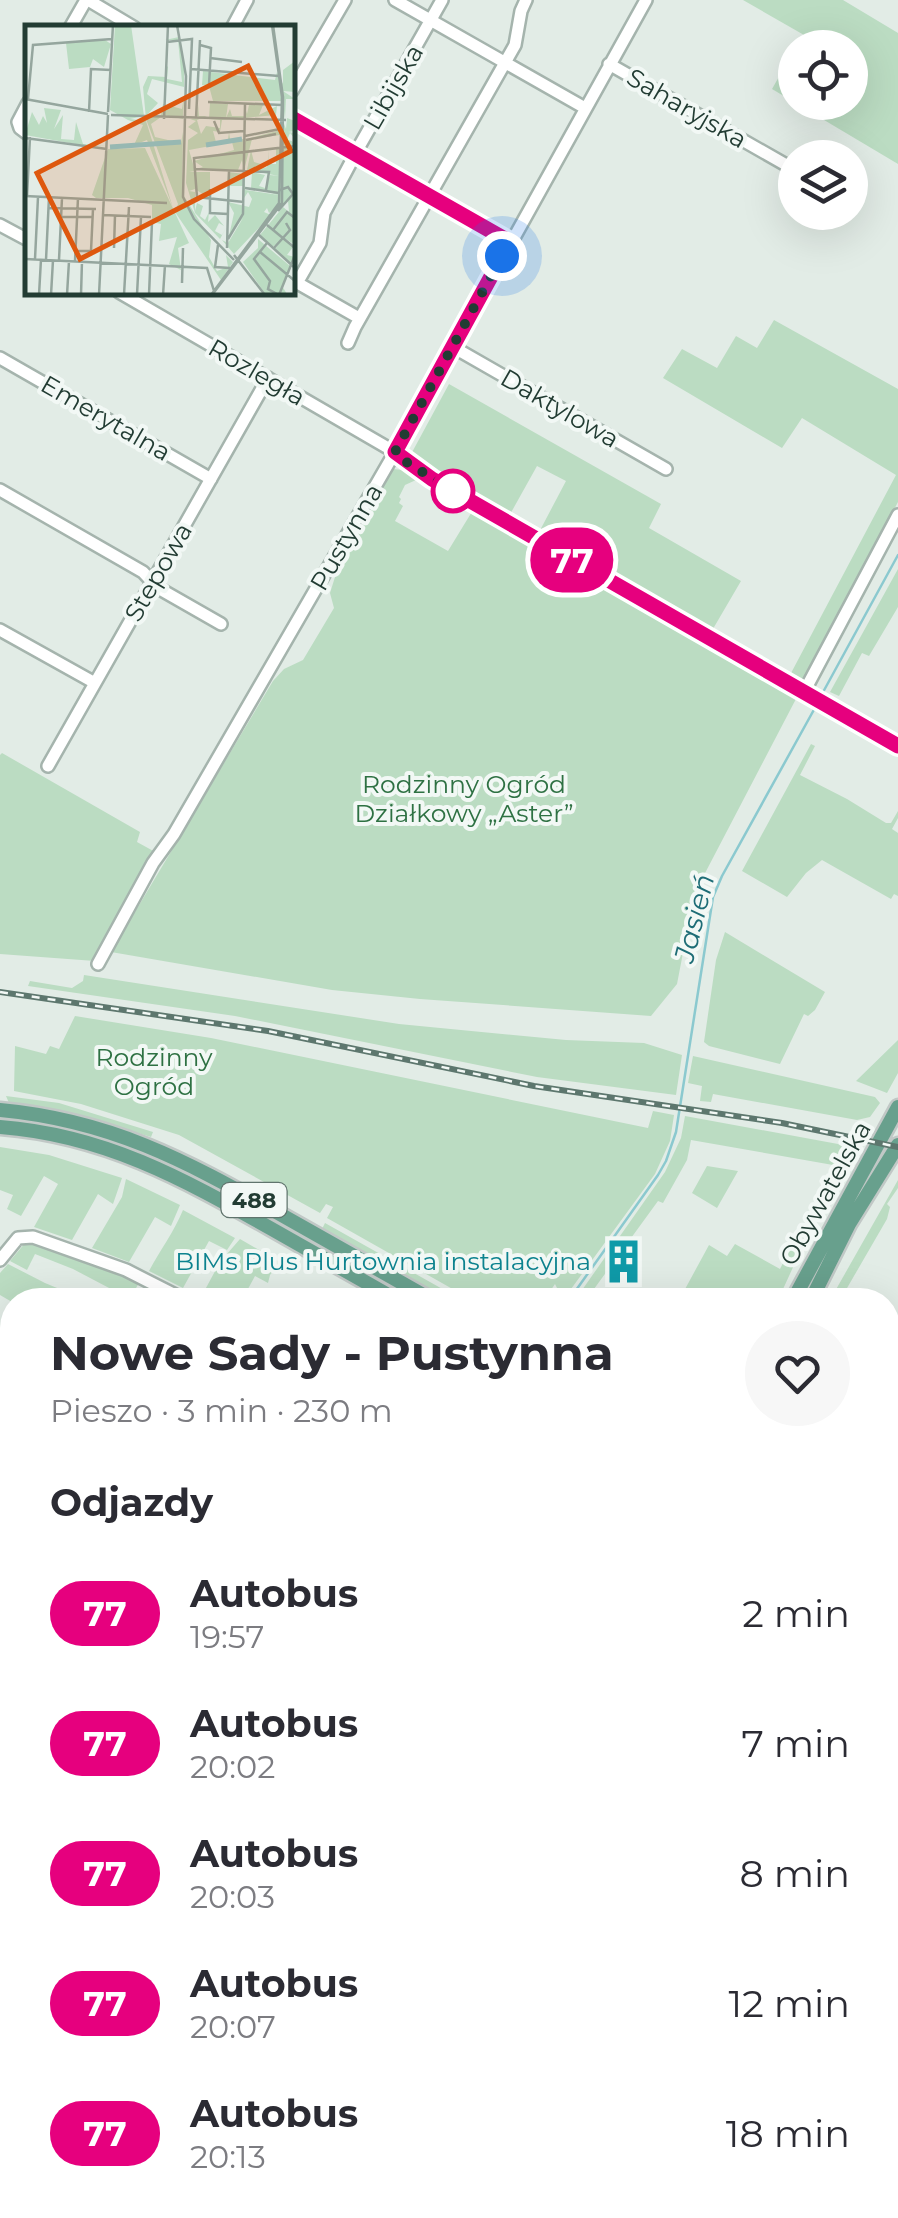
<!DOCTYPE html>
<html lang="pl">
<head>
<meta charset="utf-8">
<style>
	:root { --surface:#fff; --page:#f7f7f7; --text:#2b2b33; --muted:#7c7c81 }
	body { margin:0; font-family:Montserrat,sans-serif; background:var(--page); color:var(--text); height:100vh; display:flex; flex-direction:column; font-size:38px; white-space:nowrap }
	* { box-sizing:border-box; margin:0 }
	p { font-size:32px; color:var(--muted) }
	.icon { flex:none; width:55px; height:55px; fill:none; stroke:currentColor; stroke-width:2; stroke-linecap:round; stroke-linejoin:round }
	.map { position:relative; flex:1; overflow:hidden }
	.drawer { position:absolute; left:0px; top:1288px; width:900px; height:932px; display:flex; flex-direction:column; background:var(--surface); border-radius:40px 40px 0 0; box-shadow:0 10px 40px #0002 }
	.drawer>* { flex:none }
	.badge { padding:0 20px; border-radius:32px; font-size:35px; line-height:65px }
	.fabs { position:absolute; left:778px; top:30px; display:grid; gap:20px }
	.fabs a { display:grid; place-items:center; width:90px; height:90px; border-radius:50%; background:var(--surface); box-shadow:0 10px 40px #0002; font-size:50px }
	.you { position:absolute; width:50px; height:50px; margin:-25px; border:8px solid #fff; border-radius:50%; background:#1a73e8; box-shadow:0 0 0 15px #1a73e833 }
	.map>.badge { position:absolute; translate:-50% -50%; box-shadow:0 0 0 5px #fff }
	h2 { padding:0 50px; font-size:38px; line-height:90px }
	.round { display:grid; place-items:center; flex:none; width:105px; height:105px; border-radius:52px; background:var(--page) }
	.head { display:flex; align-items:center; justify-content:space-between; height:170px; padding:0 50px }
	h1 { font-size:48px; font-weight:700; line-height:75px }
	ul { padding:0; list-style:none }
	li { display:flex; align-items:center; gap:30px; height:130px; padding:0 50px }
	li div { flex:1 }
	li b { display:block; font-size:38px }
	li em { font-style:normal }
	li .badge { min-width:110px; font-weight:700; text-align:center }
	.map>svg:first-child { display:block }
	.green { fill:#bbdcc2 }
	.lines { fill:none; stroke-linecap:round; stroke-linejoin:round }
	.stream { stroke:#8bc9cf; stroke-width:2.5 }
	.minor-casing { stroke:#a5b4ad; stroke-width:16 }
	.major-casing { stroke:#c1c8c6; stroke-width:19 }
	.minor { stroke:#fff; stroke-width:11 }
	.major { stroke:#68a08d; stroke-width:14 }
	.tram { stroke:#5d776e; stroke-width:2.5 }
	.rail-casing { stroke:#5d776e; stroke-width:6 }
	.rail { stroke:#f2f8f5; stroke-width:2.5; stroke-dasharray:8; stroke-linecap:butt }
	.line-casing { stroke:#fff; stroke-width:22 }
	.line { stroke:#e6007e; stroke-width:15 }
	.walk { stroke:#223c33; stroke-width:10; stroke-dasharray:0 18 }
	.stop-dot { fill:#fff; stroke:#e6007e; stroke-width:5 }
	.labels { text-anchor:middle; dominant-baseline:central; stroke-width:8; stroke-linejoin:round; paint-order:stroke }
	.shield { fill:#f2f8f5; stroke:#60746d; stroke-width:2.5 }
	.shield-label { font-size:22px; font-weight:bold; fill:#223c33 }
	.street-label { font-size:25px; fill:#223c33; stroke:#f2f8f5 }
	.park-label { font-size:25px; fill:#2e7143; stroke:#f2f8f5 }
	.culture-label { font-size:25px; fill:#0d838f; stroke:#f2f8f5; text-anchor:end }
	.water-label { font-size:28px; font-style:italic; fill:#1e6d76; stroke:#f2f8f5 }
	.inset-river { fill:none; stroke:#8bc9cf; stroke-width:5 }
	.inset-road { fill:none; stroke:#95a69e; stroke-width:2.5 }
	.view { fill:#de580e; fill-opacity:0.15; stroke:#de580e; stroke-width:5 }
	.inset-edge { fill:none; stroke:#223c33; stroke-width:5 }
</style>
</head>
<body>
<div class="map">
<svg width="898" height="2218" viewBox="0 0 898 2218">
	<rect width="100%" height="100%" fill="#e2ece6"/>
	<path class="green" d="M743,0h100l55,33v131l-126,-75 21,-37 2,50h55v-54l-25,-1z
		M774,320l124,69v113l-95,179 -13,-6 106,-200 -94,-57 -20,30 -119,-70 19,-29 35,19 19,-32 21,12z
		M449,384l212,120 -12,24 92,53 -31,53 -173,-98 29,-55 -29,-15 -29,52 -94,-57 -4,-5z
		M393,469l9,1 14,10 -11,5 -6,12 2,2 -2,4 4,3 -8,15 53,30 25,-41 324,187 -94,180 -10,24 -16,83 -26,32 -231,-17 -88,-9 -221,-38 162,-271 11,-12 19,-9 31,-52 -4,-15 5,-16z
		M898,569v38l-29,49 -7,-3 -23,43 -9,-4z
		M811,744l4,2 -15,29 47,24 39,24h5l7,-12v7l-6,11 6,4v63l-4,-2 -3,5 -69,-39 -16,13 -19,24 -45,-26z
		M2,753l138,79 -3,10 20,11 -62,108 -95,-7v-199z
		M725,932l100,60 -10,18 -7,6 -4,-2 -24,50 -71,-18 -5,-4 12,-82z
		M84,975l315,49 167,16 78,3 38,12 -6,40 -139,-18 -302,-61 -207,-30 2,-5 42,7 11,-7z
		M75,1016l136,22 437,90 5,-17 21,4 -4,26 -15,33 -92,126h-15l9,-12 -2,-4 -11,16h-72l-145,-82 6,-11 -7,-3 -6,9 -141,-78 -98,-31 -67,-13 1,-45 31,8 4,-8 9,3z
		M898,1040v33l-11,20 -31,-12z
		M693,1056l182,41 5,6 -10,14 -13,3 -144,-26 -2,8 -11,-1 2,-15 -14,-3z
		M6,1096l53,7 94,29 -2,5 -77,-23 -65,-11z
		M685,1116l153,28 12,8 6,-2 -20,35 -5,3 -6,-3 9,-17 -1,-3 -142,-25 -4,20 -24,43 -5,-2 -72,99h-11l90,-128 16,-34z
		M0,1147l49,8 73,23 -9,26 -15,-10 -26,46 -38,-13 24,-43 -14,-8 -23,40 -14,-7 6,-14 -13,-5z
		M707,1166l31,5 -21,37 -25,-15z
		M126,1179l54,26 -9,21 -16,-9 -26,45 -37,-14 30,-51z
		M898,1180v8l-11,16 3,3 -3,12 -44,76 1,5h-4l-6,-7z
		M183,1210l52,28 -8,12 -18,-9 -26,47 -34,-17c11,-21 25,-39 34,-61z
		M325,1223l137,77h-14l-126,-71z
		M240,1239l40,23 -10,13 -2,8 -13,-7 -13,24 -42,-1 20,-37z
		M25,1243h11l87,30 16,10 -10,17h-22l4,-11 -38,-20 -38,-15 -8,16 -17,-9z
		M735,1244l45,25 11,-22 9,5 -22,48h-78l-16,-9 25,-46 18,11z
		M8,1264l37,19 41,17h-74v2l-12,-7v-22z
		M0,1598l12,7v61l-3,1 3,3v16l-2,-1 -6,11 1,2 -5,10z
		M888,1811l10,6v169l-10,18z
		M572,2208h199l-6,10h-199z"/>
	<g class="lines">
		<path class="stream" d="M822,694l76,-139
			M569,1300l89,-125 8,-14 10,-29 37,-235 9,-21 94,-170"/>
		<defs>
			<path id="minor" d="M88,0l47,28
				M395,0l190,108
				M70,28l16,-28
				M232,28l15,-28
				M609,64l186,106
				M292,91l53,-91
				M28,103l-10,19 2,6 8,6
				M292,118l218,124
				M0,225l28,15
				M294,281l65,37
				M297,283l23,-40 4,-30 36,-68 82,-145
				M119,292l276,160 37,27 35,20 431,247
				M348,343l7,-16 160,-282 6,-34 5,-11
				M453,347l213,122
				M0,358l211,121
				M0,490l143,82 15,16 63,36
				M0,630l95,53
				M804,692l94,-177
				M48,766l220,-388
				M98,964l55,-101 21,-29 221,-382 251,-452
				M0,1260l18,-22 15,-1 93,33 59,30
				M888,1333l10,6
				M0,1561l12,7
				M888,1607l10,6
				M888,1686l10,6
				M0,1738l12,7
				M0,1796l12,-23
				M888,2113l10,-18
				M888,2151l10,6
				M52,2218l4,-10
				M230,2218l3,-10
				M490,2218l6,-10
				M827,2218l6,-10"/>
			<path id="major" d="M0,1110c109,10 185,50 278,103 52,29 103,58 154,87
				M0,1127c104,8 182,51 270,101 43,24 85,48 127,72
				M793,1300l105,-193
				M811,1300l38,-76 49,-79
				M888,1556l10,6
				M888,1578l10,6
				M0,2134l12,6
				M0,2157l12,6
				M103,2208l21,10
				M149,2208l21,10
				M326,2218l5,-10"/>
		</defs>
		<use href="#minor" class="minor-casing"/>
		<use href="#major" class="major-casing"/>
		<use href="#minor" class="minor"/>
		<use href="#major" class="major"/>
		<path class="tram" d="M0,2148l12,6
			M131,2208l22,10"/>
		<defs>
			<path id="rail" d="M0,992l268,39 266,55 248,37 116,24"/>
		</defs>
		<use href="#rail" class="rail-casing"/>
		<use href="#rail" class="rail"/>
	</g>
	<g class="lines">
		<defs>
			<path id="line" d="M292,118l218,124 -115,210 37,27 466,267"/>
		</defs>
		<use href="#line" class="line-casing"/>
		<use href="#line" class="line"/>
		<path class="walk" d="M453,491l-50,-31 -8,-8 107,-196"/>
	</g>
	<defs>
		<symbol id="building-bare" viewBox="-9 -9 18 18"><path d="M-4-6H4V6H1V3H-1V6H-4ZM-2.5-4.3h1.7v1.8h-1.7ZM.8-4.3h1.7v1.8H.8ZM-2.5-1h1.7V.8h-1.7ZM.8-1h1.7V.8H.8Z" fill="#0f9aa8" stroke="#f2f8f5" stroke-width="2.5" paint-order="stroke"/></symbol>
	</defs>
	<g fill-rule="evenodd">
		<use href="#building-bare" x="592" y="1230" width="63" height="63"/>
	</g>
	<circle class="stop-dot" cx="453" cy="491" r="20"/>
	<g class="labels">
		<rect class="shield" x="221.5" y="1183" width="65" height="34" rx="8"/>
		<g class="shield-label">
			<text x="254" y="1200">488</text>
		</g>
		<g class="street-label">
			<text transform="translate(393 87) rotate(-60)">Libijska</text>
			<text transform="translate(687 108) rotate(30)">Saharyjska</text>
			<text transform="translate(257 372) rotate(30)">Rozległa</text>
			<text transform="translate(560 408) rotate(30)">Daktylowa</text>
			<text transform="translate(106 418) rotate(30)">Emerytalna</text>
			<text transform="translate(346 537) rotate(-60)">Pustynna</text>
			<text transform="translate(158 572) rotate(-60)">Stepowa</text>
			<text transform="translate(825 1193) rotate(-61)">Obywatelska</text>
		</g>
		<g class="park-label">
			<text x="464" y="784">Rodzinny Ogród<tspan x="464" dy="29">Działkowy „Aster”</tspan></text>
			<text x="154" y="1057">Rodzinny<tspan x="154" dy="29">Ogród</tspan></text>
		</g>
		<g class="culture-label">
			<text x="591" y="1261">BIMs Plus Hurtownia instalacyjna</text>
		</g>
		<g class="water-label">
			<text transform="translate(694 918) rotate(-76)">Jasień</text>
		</g>
	</g>
	<g transform="translate(25 25)">
		<rect width="270" height="270" fill="#e2ece6"/>
		<path d="M90,0h16l13,91 -14,3 16,2 27,87 -26,-68 -13,5 9,-20 -15,-5 -18,-10zM154,12l5,28v22l-32,-8 -5,15 11,9 -11,12h14l2,-11 19,5 2,-13 -1,23 -19,-4 -13,9 4,13 26,6 2,-11 -1,61 2,-42v45l27,44 -2,17 8,14 11,-4 -2,-12 7,7 -12,18 -46,-68 3,-8 -32,-85 -3,-32 5,-11 18,1 1,-11 1,1 -1,12 15,3 -4,-42h-13zM80,15l6,4 -7,23 -11,-8 -3,8 -21,2 -3,-26zM270,36v31l-12,-1 12,8h-9l-1,20 -2,-18h-70l-4,-15 -7,-1 1,-14 72,9 2,-8 6,12v-14zM185,78l18,1 -2,14 4,-9 2,7h12v-12l3,10 2,-9h14l-4,10 18,-9 -1,9 -54,5 -2,12 -7,-1 3,11 12,-2 1,-8 1,7h16l35,-9 2,-9 3,8 1,-11 8,3v10l-7,1 7,1v6l-5,-6 -3,7 5,1 3,4 -11,1 -4,-11 -28,4 -8,31 -2,-10 -4,10 -43,-1 8,-2 -9,-6 40,-11 -2,-8 -43,8 6,21 -6,1h32h-11v27l-15,-10 -6,2 6,1v19l2,-8 6,3 -3,10 5,4 4,-8 -1,10 7,-7 9,11 -5,-3 -4,8 7,4 5,-9 -7,13 -25,-26 -9,-30 2,-43 10,-7 -10,-6 8,-6 -6,-2 8,-1 -1,-2 1,-12 1,12h8l-10,4 4,14 5,-8 14,2v-8l-11,-1zM19,83l17,2 -7,19 9,-14 -2,24 13,1 2,-18 7,22 23,2 -25,-1 -56,-10 7,-23 7,13 4,-9 4,7zM270,122v98l-26,-17 24,19 -6,8 8,2v10l-20,-18 5,-7 -8,5 -12,-12 23,-28 6,5 -1,-11 -19,12 -2,-5 -3,4 7,3 -37,39 -12,-14 6,3 15,-25 -14,18 5,-23 -6,-11 21,5 3,-8 -4,-7 -6,9 1,-15h-16l1,-14 17,2v16l34,5 -28,-7 1,-16 13,3 -6,11 6,2 5,-13 9,1 -32,-6 4,-20 3,12 10,3 -4,4 7,-2 2,-18 -1,15h8v-16zM120,123l44,95 -11,5 3,22 -12,-6 8,-27 -18,4 2,-17 -9,-2v-17l-24,-7h-32l-4,-3 16,-46zM233,214l32,27 -8,20 5,8 -21,1 -23,-33 15,-14z" fill="#bbdcc2"/>
		<path class="inset-river" d="M181,120l36,-6M85,122l71,-5"/>
		<path class="inset-road" d="M152,0l9,51 -3,121 11,22 40,41M142,17l25,-3 -3,70M175,20l11,3 -2,37M185,33l32,4M166,44l88,7M0,74l83,15M3,74l5,-54 79,-6M183,77l74,3M64,87l2,-43 20,1M83,87l5,-87M86,90l175,5M171,93l4,-78M139,94l4,-94M189,96l5,12 25,-2M220,111l35,-7M0,113l82,11M221,115l30,-6M170,144l74,3 -3,18M220,163l34,5M185,164v24l18,1M0,171l142,7M2,171l3,-59M219,177l-47,-5 -3,-39 101,-12M24,183l47,1M253,186l15,-17 -5,-7 -8,3M78,190l48,2M33,192h35M242,200l28,23M248,205l14,-18 8,6M234,210l36,33M203,214l15,-25 2,-110M242,218l-13,16 16,22 -2,8 11,6M193,220l-3,22 15,1M89,223l1,-33M202,223l2,-77M248,224l17,-19 -4,-7M51,226h15l2,-42M235,227l35,29M209,230l31,40M0,234l182,9 7,23M10,234l3,-62M21,235l3,-63M34,235l3,-62M50,236l3,-63M157,258l1,-35M14,270l2,-36M26,270l2,-35M42,270l2,-34M56,270l1,-34M74,270l9,-180M99,270l5,-88M112,270l4,-78M124,270l3,-73M138,270l2,-30M186,270l68,-92 3,-106 -10,-72M187,270l70,-92 1,-106 -10,-72M254,270l16,-40"/>
		<path class="view" d="M223,41l43,85 -211,108 -43,-86z"/>
		<rect width="270" height="270" class="inset-edge"/>
	</g>
</svg>
<div class="fabs">
<a><svg class="icon" aria-label="locate" viewBox="0 0 24 24"><circle cx="12" cy="12" r="6"/><path d="M12 2v4M12 18v4M2 12h4M18 12h4"/></svg></a>
<a><svg class="icon" aria-label="layers" viewBox="0 0 24 24"><path d="M12 4l9 5-9 5-9-5zM3 14l9 5 9-5"/></svg></a>
</div>
<div class="you" style="left:502px;top:256px"></div>
<b class="badge" style="left:572px;top:560px;background:#e6007e;color:#fff">77</b>
<section class="drawer">
<div class="head"><div><h1>Nowe Sady - Pustynna</h1><p>Pieszo · 3 min · 230 m</p></div><a class="round"><svg class="icon" aria-label="heart" viewBox="0 0 24 24"><path d="M12 20l-8-8c-3-5 5-10 8-4 3-6 11-1 8 4z"/></svg></a></div>
<h2>Odjazdy</h2>
<ul>
<li><span class="badge" style="background:#e6007e;color:#fff">77</span><div><b>Autobus</b><p>19:57</p></div><em>2 min</em></li>
<li><span class="badge" style="background:#e6007e;color:#fff">77</span><div><b>Autobus</b><p>20:02</p></div><em>7 min</em></li>
<li><span class="badge" style="background:#e6007e;color:#fff">77</span><div><b>Autobus</b><p>20:03</p></div><em>8 min</em></li>
<li><span class="badge" style="background:#e6007e;color:#fff">77</span><div><b>Autobus</b><p>20:07</p></div><em>12 min</em></li>
<li><span class="badge" style="background:#e6007e;color:#fff">77</span><div><b>Autobus</b><p>20:13</p></div><em>18 min</em></li>
</ul>
</section>
</div>
</body>
</html>
